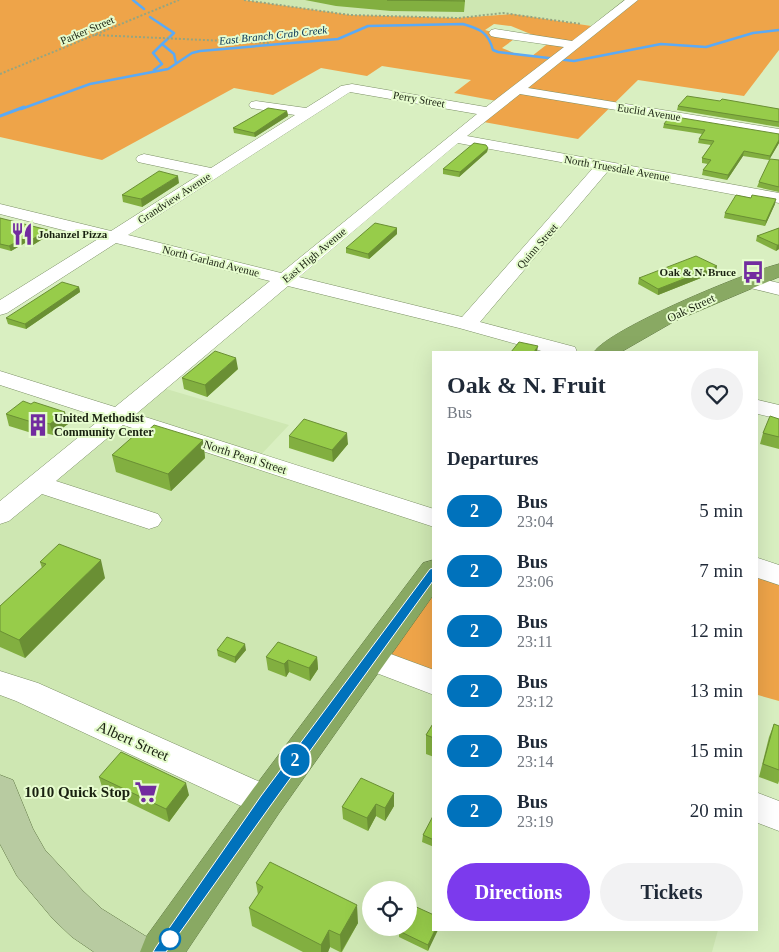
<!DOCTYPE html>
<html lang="en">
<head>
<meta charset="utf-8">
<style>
	:root { --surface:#fff; --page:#f2f2f3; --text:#1f2937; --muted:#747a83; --accent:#7c3aed }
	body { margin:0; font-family:Georgia,serif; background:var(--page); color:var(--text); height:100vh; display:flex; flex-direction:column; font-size:19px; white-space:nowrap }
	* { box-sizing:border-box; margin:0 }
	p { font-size:16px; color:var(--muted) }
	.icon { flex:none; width:28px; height:28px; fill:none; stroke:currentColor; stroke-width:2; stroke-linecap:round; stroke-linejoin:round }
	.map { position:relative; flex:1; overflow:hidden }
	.details { position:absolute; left:432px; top:351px; width:326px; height:580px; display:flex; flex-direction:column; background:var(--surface); border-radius:0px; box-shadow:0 5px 20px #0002 }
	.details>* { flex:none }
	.badge { padding:0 10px; border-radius:16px; font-size:18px; line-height:32px }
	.fabs { position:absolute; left:362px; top:881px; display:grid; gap:10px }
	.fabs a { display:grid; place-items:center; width:55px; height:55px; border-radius:50%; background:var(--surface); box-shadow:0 5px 20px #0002; font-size:25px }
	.map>.badge { position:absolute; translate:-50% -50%; box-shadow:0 0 0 2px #fff }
	h2 { padding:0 15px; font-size:19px; line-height:45px }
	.round { display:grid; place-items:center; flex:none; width:52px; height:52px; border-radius:26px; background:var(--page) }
	.headline { display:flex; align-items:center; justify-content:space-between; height:85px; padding:0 15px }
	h1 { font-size:24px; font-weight:800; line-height:38px }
	.cta { display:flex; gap:10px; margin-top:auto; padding:10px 15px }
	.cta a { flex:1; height:58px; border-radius:30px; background:var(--accent); color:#fff; font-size:20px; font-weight:800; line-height:58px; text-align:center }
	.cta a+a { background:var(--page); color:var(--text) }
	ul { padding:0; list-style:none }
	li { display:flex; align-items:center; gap:15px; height:60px; padding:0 15px }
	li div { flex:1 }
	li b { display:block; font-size:19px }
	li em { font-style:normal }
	li .badge { min-width:55px; font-weight:700; text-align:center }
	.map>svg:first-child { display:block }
	.built { fill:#cee7b2; fill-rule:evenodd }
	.green { fill:#eea449; fill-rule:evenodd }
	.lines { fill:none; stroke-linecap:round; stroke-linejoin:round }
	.stream-far1 { stroke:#5baaf5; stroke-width:2.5 }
	.stream { stroke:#5baaf5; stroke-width:3 }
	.minor-casing { stroke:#7b8f65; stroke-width:1 }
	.major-casing { stroke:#627946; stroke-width:1 }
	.highway-casing { stroke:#627946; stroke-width:1 }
	.path { stroke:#94a582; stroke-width:2; stroke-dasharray:2 2; stroke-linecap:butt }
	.minor { fill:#fff; fill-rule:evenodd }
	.major { fill:#b8cba1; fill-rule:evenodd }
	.highway { fill:#89a963; fill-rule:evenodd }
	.wall { fill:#82af40 }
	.shaded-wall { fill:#6a8f34 }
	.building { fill:#97cc4a; stroke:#6a8f34 }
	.line { fill:#0072bc; stroke:#fff }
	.stop-dot { fill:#fff; stroke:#0072bc; stroke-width:2.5 }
	.labels { text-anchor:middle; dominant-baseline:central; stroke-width:4; stroke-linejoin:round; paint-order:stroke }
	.far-street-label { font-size:11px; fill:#192110; stroke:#e6fcce }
	.far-water-label { font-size:11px; font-style:italic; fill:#022f53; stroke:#e6fcce }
	.far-poi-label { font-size:11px; font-weight:bold; fill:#192110; stroke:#e6fcce; text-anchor:start }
	.street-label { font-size:12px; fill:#192110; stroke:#e6fcce }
	.poi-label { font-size:12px; font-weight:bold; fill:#192110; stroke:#e6fcce; text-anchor:start }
	.near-street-label { font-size:15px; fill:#192110; stroke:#e6fcce }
	.near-poi-label { font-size:15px; font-weight:bold; fill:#192110; stroke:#e6fcce; text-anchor:end }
</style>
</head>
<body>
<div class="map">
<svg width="779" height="952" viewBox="0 0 779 952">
	<rect width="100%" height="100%" fill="#d9efc1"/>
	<path class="built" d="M244,0h388l-34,27 -86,-13 -56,4 -106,-3z
		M156,386l133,39 -33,35 178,58v412h284l-6,22h-712v-437zM371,890h38v38h-38z"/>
	<path class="green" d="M0,0h244l106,15 106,3 56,-4 86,13 34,-27h147v50l-35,46 -106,-16 -60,59 -100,-18 24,-19 -48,-9 17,-13 -89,-14 -15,10 -46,-8 -48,27 -39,-7 -132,72 -102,-23zM494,24l17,2 39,16 -18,14 -18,-3 -12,-5 15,-11 -22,-4 -10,-3z
		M758,568l21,7v126l-21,-6z
		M434,571v112l-59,-34z"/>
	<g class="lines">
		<path class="stream-far1" d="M133,0l11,9
			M150,17l24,16 -12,11 12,10 2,9
			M154,70l8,-6 -9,-11 9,-9
			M21,109l69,-25 78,-15 24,-16 8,-2 138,-12 30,-13 95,-2c17,5 25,8 30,26l5,2 76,9 87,-17 45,3 47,-14 26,-3"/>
		<path class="stream" d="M0,116l24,-9"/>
		<defs>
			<path id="minor" d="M625,0h13l-110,88 251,41v8l-259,-43 -53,42 312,57v10l-171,-32 -128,151 95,25 2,5h-32l-86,-24 -171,-42 -152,128 298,95v18l-311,-102 -67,56 102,33 4,6 -4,6 -9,3 -9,-3 -98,-32 -33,27 -9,3v-23l102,-83 -102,-33v-14l115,36 155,-126 -154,-38 -109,70 -7,2v-15l98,-61 -98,-25v-10l111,27 88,-56 -61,-13 -2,-3 2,-3 6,-2 67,14 84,-53 -44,-7 -2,-3 2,-3 5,-1 50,7 35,-22 11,-2 134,23 78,-60 -69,-10 -4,-1 -2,-3 2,-3 4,-1 77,12zM350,92l127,22 -196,159 -153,-38zM458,143l135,25 -131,149 -163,-40z
				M749,276l30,7v12l-37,-9 -3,-4 3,-4z
				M758,400l21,5v14l-21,-5z
				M758,558l21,7v20l-21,-7z
				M369,646l65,24v25l-76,-29 -4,-8 4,-8z
				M0,671l38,12 240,107 5,11 -5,11 -12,4 -12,-4 -238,-111 -16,-6z
				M758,793l21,8v30l-21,-8z"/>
			<path id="major" d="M0,775l13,5 20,49 12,21 38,41 19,18 45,28 6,15h-59l-22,-15 -19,-18 -36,-43 -17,-32z"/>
			<path id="highway" d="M779,264v13l-104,44 -54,31h-27c17,-24 152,-80 185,-88z
				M434,560v34l-155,219 -93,139h-46l6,-15 107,-148 170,-226z"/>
		</defs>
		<use href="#minor" class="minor-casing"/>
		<use href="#major" class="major-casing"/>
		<use href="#highway" class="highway-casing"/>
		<path class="path" d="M244,0l106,15 109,3 44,-5 78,11
			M95,35l175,8
			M0,74l179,-74"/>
		<use href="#minor" class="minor"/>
		<use href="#major" class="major"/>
		<use href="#highway" class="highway"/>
	</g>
	<path class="wall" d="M305,0h158l2,1 -1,11 -73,-1 -55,-5z
		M720,101l59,8v18l-102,-17 1,-4z
		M287,111l1,5 -33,21 -21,-4 -1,-5z
		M664,124l115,10v9l-10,17 -26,-4 -16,24 -25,-5 1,-5 5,-6 -6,-1v-5l9,-13 -13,-2 1,-4 3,-5 -39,-6z
		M488,148l-1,4 -28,25 -16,-3v-5z
		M779,160v32l-22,-5 2,-5z
		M179,183l-37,24 -19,-5 -1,-7z
		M775,204l-10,22 -41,-8 1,-5z
		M0,218l49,17 -16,10 -8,-2 -14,8 -11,-3z
		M779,228v21l-3,2 -20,-10 1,-5z
		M397,234l-28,25 -23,-6v-5z
		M716,272l-58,23 -20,-11 1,-6z
		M79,287l1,5 -54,37 -18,-5 -2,-6z
		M238,369l-31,28 -23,-8 -2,-11z
		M6,414l62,10 -15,11 -12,-3 -3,3 -29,-9z
		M779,419v30l-19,-5 3,-11z
		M143,435l60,5 2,18 -34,33 -55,-19 -4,-17z
		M289,436l59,8 -15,18 -44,-14z
		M40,562l65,16 -80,80 -25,-11v-41l42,-38z
		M217,650h29l-11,13 -17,-7z
		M266,657h51l1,12 -8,12 -21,-9 -3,5 -18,-7z
		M434,722v35l-8,-3v-19z
		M774,724l5,2v55l-1,3 -19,-7 10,-40z
		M99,777l90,18 -20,27 -66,-32z
		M394,793v13l-9,15 -9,-5 -8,15 -25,-12 -1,-12z
		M434,817v30l-12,-5 1,-7z
		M256,883l102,40 -16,29h-2l-10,-5 -2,5h-25l-51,-26 -3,-18 9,-13z
		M434,915l-6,36 -29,-14v-6z"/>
	<path class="shaded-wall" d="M287,111l1,5 -33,21 -1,-4z
		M779,140v3l-10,17 1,-4z
		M488,148l-1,4 -28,25 1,-5z
		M744,151l-1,5 -16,24 1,-5z
		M178,176l1,7 -37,24 -1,-8z
		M776,199l-1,5 -10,22 1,-5z
		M397,228v6l-28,25 -1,-5z
		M48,230l1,5 -16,10 -2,-5z
		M24,238l1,5 -14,8 -2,-5z
		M777,245h2v4l-3,2z
		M717,266l-1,6 -58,23v-6z
		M79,287l1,5 -54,37 -1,-5z
		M538,346l-1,6h-3z
		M236,358l2,11 -31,28 -2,-12z
		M65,412l3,12 -15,11 -3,-11z
		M38,421l3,11 -3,3 -3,-12z
		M347,433l1,11 -15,18 -1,-12z
		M203,440l2,18 -34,33 -3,-17z
		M101,560l4,18 -80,80 -6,-18z
		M245,644l1,6 -11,13v-6z
		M317,657l1,12 -8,12 -1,-13z
		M288,660l1,12 -3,5 -2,-13z
		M186,783l3,12 -20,27 -3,-13z
		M394,793v13l-9,15v-13z
		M376,804v12l-8,15 -1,-13z
		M357,905l1,18 -17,29 -1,-17z
		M329,930l1,17 -2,5h-7v-7z
		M435,930h3l-10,21v-6z"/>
	<path class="building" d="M387,0h76l2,1 -74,-1z
		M687,96l33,5 2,-2 57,10v13l-101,-16z
		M268,108l19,3 -33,22 -21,-5z
		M670,116l109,18v6l-9,16 -26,-5 -16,24 -25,-5 8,-10 -9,-2 12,-17 -15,-2 6,-9 -41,-6z
		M474,143l12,2 2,3 -28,24 -17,-3z
		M770,159l9,1v27l-20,-5z
		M159,171l19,5 -37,23 -19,-4z
		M736,195l15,3 1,-3 24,4 -10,22 -41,-8z
		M0,218l48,12 -17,10 -7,-2 -15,8 -9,-2z
		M375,223l22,5 -29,26 -22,-6z
		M779,228v17h-2l-20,-9z
		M696,256l21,10 -59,23 -19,-11z
		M62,282l17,5 -54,37 -19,-6z
		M519,342l19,4 -4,6h-23z
		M215,351l21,7 -31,27 -23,-7z
		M23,401l8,3 3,-2 31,10 -15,12 -12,-3 -3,2 -29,-9z
		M770,416l9,3v18l-16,-4z
		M304,419l43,14 -15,17 -43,-14z
		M154,425l49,15 -35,34 -56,-19 25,-22 6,2z
		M59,544l42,16 -82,80 -19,-9v-25l46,-42 -6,-2z
		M227,637l18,7 -10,13 -18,-7z
		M278,642l39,15 -8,11 -21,-8 -4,4 -18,-7z
		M434,722v16l-8,-3z
		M774,724l5,2v44l-16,-6z
		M121,752l65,31 -20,26 -67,-32z
		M361,778l33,15 -9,15 -9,-4 -9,14 -25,-11z
		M433,816l1,1v23l-11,-5z
		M270,862l87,43 -17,30 -11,-5 -8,15 -72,-37 14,-21 -7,-4z
		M412,905l22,10v15h1l-7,15 -29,-14 2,-3h8v-17z"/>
	<path class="line" d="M434,568l5,3 -1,3 -167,231 -105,147h-13l3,-5 105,-151 169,-227z"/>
	<defs>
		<symbol id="restaurant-bare" viewBox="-9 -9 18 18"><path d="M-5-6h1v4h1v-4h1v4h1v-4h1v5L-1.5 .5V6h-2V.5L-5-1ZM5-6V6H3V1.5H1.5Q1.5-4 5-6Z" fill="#722c9f" stroke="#e6fcce" stroke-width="2.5" paint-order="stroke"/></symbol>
		<symbol id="bus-bare" viewBox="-9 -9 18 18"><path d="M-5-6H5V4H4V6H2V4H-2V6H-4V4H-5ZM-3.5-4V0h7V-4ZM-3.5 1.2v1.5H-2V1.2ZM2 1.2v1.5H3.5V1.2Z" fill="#722c9f" stroke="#e6fcce" stroke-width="2.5" paint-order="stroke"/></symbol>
		<symbol id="building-bare" viewBox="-9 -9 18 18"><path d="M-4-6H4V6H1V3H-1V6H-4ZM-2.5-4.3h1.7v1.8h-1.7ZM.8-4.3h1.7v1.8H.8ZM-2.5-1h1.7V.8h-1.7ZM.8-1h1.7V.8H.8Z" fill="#722c9f" stroke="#e6fcce" stroke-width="2.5" paint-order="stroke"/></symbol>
		<symbol id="supermarket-bare" viewBox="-9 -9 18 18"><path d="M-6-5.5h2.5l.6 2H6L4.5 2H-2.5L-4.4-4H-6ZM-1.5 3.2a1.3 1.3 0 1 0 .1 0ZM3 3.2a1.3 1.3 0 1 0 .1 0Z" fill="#722c9f" stroke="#e6fcce" stroke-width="2.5" paint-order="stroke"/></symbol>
	</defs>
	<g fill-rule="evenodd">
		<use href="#restaurant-bare" x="6" y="218" width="32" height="32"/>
		<use href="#bus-bare" x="737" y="256" width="32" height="32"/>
		<use href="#building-bare" x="22" y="409" width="32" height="32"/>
		<use href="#supermarket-bare" x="130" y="776" width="32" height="32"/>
	</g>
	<circle class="stop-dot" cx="170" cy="939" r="10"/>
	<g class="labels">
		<g class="far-street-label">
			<text transform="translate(87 30) rotate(-23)">Parker Street</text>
			<text transform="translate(419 99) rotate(10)">Perry Street</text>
			<text transform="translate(649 112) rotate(9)">Euclid Avenue</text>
			<text transform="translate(617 168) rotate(10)">North Truesdale Avenue</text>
			<text transform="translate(174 198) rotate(-33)">Grandview Avenue</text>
			<text transform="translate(537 246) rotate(-49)">Quinn Street</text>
			<text transform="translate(314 255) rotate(-40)">East High Avenue</text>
			<text transform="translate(211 261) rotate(14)">North Garland Avenue</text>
		</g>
		<g class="far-water-label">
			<text transform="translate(273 35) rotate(-6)">East Branch Crab Creek</text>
		</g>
		<g class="far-poi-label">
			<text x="38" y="234">Johanzel Pizza</text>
			<text x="736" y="272" text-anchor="end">Oak &amp; N. Bruce</text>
		</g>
		<g class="street-label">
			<text transform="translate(691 308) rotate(-25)">Oak Street</text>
			<text transform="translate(245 457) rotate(18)">North Pearl Street</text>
		</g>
		<g class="poi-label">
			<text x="54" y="418">United Methodist<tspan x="54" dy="14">Community Center</tspan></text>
		</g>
		<g class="near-street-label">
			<text transform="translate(133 741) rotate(24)">Albert Street</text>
		</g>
		<g class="near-poi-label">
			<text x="130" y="792">1010 Quick Stop</text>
		</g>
	</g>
</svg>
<div class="fabs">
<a><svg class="icon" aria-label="locate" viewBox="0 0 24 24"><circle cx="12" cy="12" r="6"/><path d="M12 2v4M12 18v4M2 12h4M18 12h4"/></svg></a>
</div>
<b class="badge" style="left:295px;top:760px;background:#0072bc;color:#fff">2</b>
<section class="details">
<div class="headline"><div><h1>Oak &amp; N. Fruit</h1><p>Bus</p></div><a class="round"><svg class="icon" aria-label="heart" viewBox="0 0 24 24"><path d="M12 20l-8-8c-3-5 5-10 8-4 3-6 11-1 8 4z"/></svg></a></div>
<h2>Departures</h2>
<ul>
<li><span class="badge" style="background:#0072bc;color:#fff">2</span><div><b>Bus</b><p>23:04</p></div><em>5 min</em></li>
<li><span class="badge" style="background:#0072bc;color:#fff">2</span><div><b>Bus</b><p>23:06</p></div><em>7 min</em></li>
<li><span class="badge" style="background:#0072bc;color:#fff">2</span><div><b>Bus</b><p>23:11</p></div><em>12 min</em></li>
<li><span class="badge" style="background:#0072bc;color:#fff">2</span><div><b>Bus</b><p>23:12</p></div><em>13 min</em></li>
<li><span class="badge" style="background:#0072bc;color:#fff">2</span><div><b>Bus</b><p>23:14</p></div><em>15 min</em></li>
<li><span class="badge" style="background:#0072bc;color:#fff">2</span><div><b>Bus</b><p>23:19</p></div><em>20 min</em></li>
</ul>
<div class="cta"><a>Directions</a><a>Tickets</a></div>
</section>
</div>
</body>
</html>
